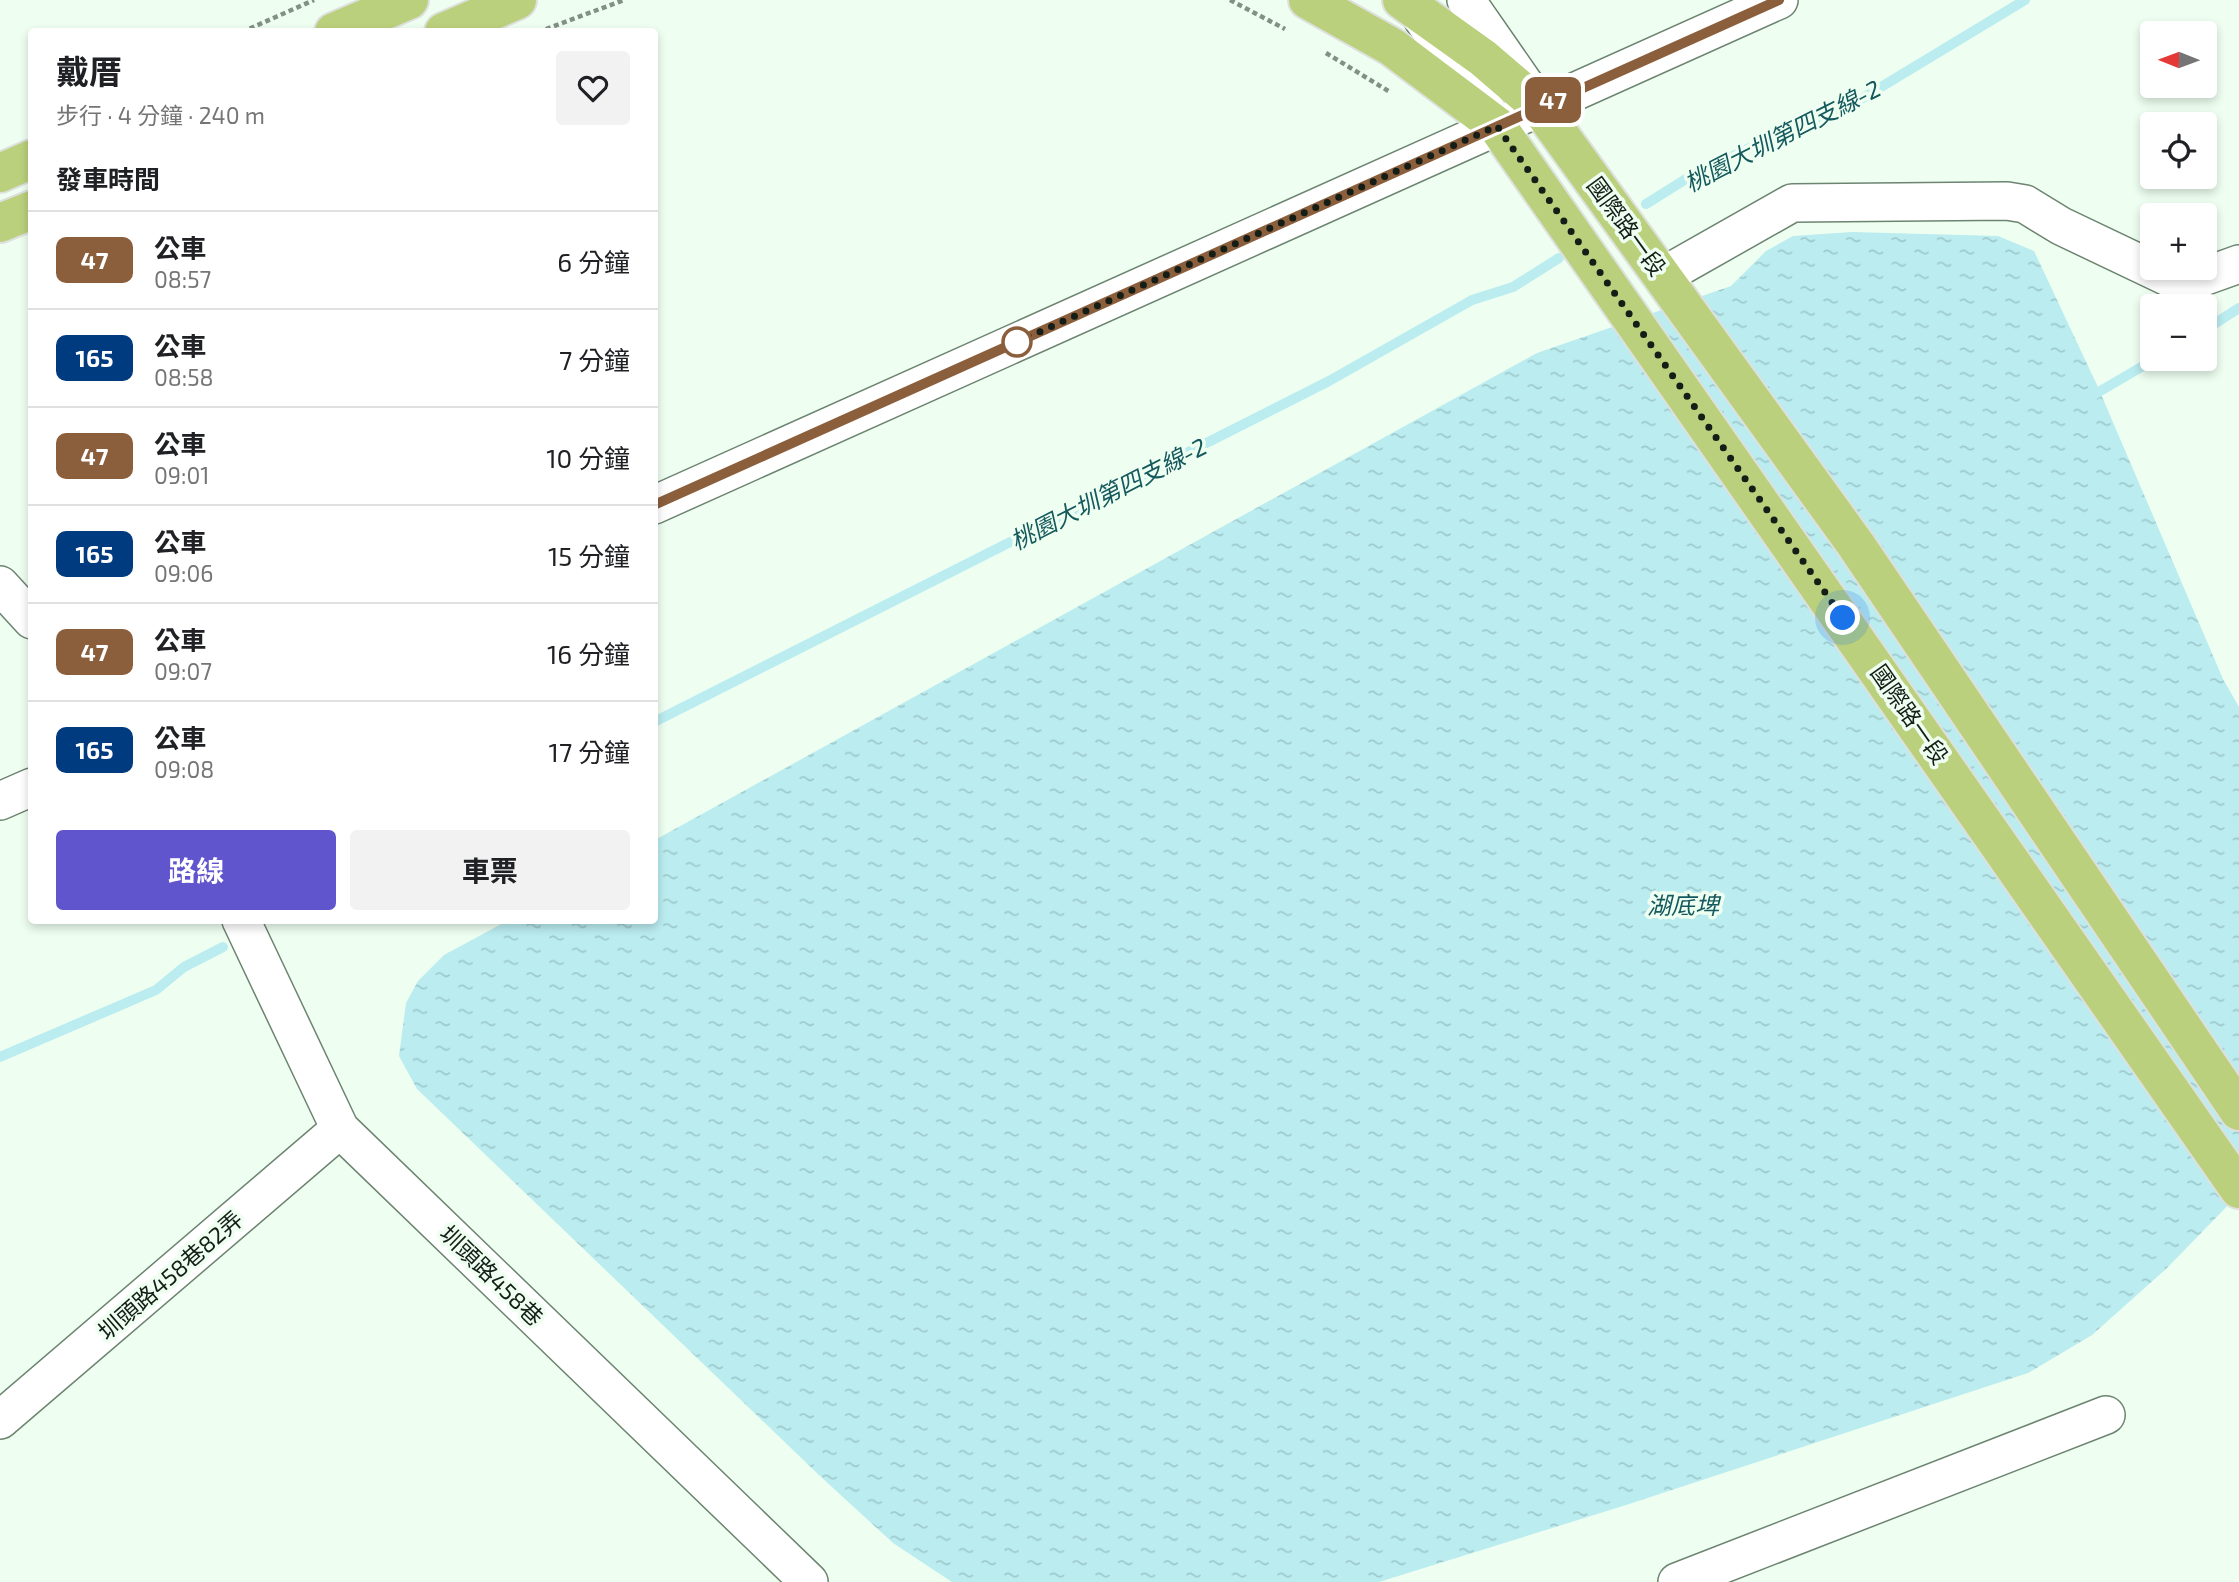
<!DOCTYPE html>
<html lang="zh-TW">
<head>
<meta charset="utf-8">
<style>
	:root { --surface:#fff; --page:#f2f2f2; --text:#202124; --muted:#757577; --line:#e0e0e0; --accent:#6155ce }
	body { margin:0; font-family:"Exo 2","Noto Sans TC",sans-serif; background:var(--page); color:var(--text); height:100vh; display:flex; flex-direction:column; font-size:26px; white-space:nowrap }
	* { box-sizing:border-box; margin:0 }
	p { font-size:23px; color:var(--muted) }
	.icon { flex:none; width:38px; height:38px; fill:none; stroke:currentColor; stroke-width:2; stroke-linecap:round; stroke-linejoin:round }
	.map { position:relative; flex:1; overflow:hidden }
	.panel { position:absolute; left:28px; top:28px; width:630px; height:896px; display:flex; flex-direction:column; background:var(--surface); border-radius:7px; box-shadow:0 4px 10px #0003 }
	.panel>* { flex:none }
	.badge { padding:0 14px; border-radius:10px; font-size:24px; line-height:46px }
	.needle { width:46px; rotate:271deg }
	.tools { position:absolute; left:2140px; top:21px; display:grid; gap:14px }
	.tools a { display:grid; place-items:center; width:77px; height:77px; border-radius:7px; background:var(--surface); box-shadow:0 4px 10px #0003; font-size:35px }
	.you { position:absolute; width:35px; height:35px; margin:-18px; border:5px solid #fff; border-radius:50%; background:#1a73e8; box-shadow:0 0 0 10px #1a73e833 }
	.map>.badge { position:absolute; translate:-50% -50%; box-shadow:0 0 0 4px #fff }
	h2 { padding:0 28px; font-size:26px; line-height:63px }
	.round { display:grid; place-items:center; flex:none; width:74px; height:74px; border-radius:7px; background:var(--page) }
	.overview { display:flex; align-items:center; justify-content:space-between; height:119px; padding:0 28px }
	h1 { font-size:33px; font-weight:700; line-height:52px }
	.cta { display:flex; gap:14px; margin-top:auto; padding:14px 28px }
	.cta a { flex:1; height:80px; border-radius:7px; background:var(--accent); color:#fff; font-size:28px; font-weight:700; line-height:80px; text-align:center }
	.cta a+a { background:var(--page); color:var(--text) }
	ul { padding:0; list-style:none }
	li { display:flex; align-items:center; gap:21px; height:98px; padding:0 28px; border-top:2px solid var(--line) }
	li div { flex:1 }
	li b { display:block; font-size:26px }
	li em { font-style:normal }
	li .badge { min-width:77px; font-weight:700; text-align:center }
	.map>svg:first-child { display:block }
	.water { fill:url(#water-ripples) }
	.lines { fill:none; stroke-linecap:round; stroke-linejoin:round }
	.stream { stroke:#baecf0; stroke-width:10 }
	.minor-casing { stroke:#6c8470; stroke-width:40 }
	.major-casing { stroke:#dee0de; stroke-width:42 }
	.path { stroke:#829085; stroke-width:4.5; stroke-dasharray:5 3.5; stroke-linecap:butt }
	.minor { stroke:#fff; stroke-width:37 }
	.major { stroke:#bbd07c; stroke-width:38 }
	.line-casing { stroke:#fff; stroke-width:16 }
	.line { stroke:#8b5e3c; stroke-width:10 }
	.walk { stroke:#141e16; stroke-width:7; stroke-dasharray:0 12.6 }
	.stop-dot { fill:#fff; stroke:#8b5e3c; stroke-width:3.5 }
	.labels { text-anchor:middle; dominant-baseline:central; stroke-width:7; stroke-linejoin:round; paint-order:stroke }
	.street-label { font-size:23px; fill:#141e16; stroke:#eefff1 }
	.water-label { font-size:24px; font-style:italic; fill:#15595e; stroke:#eefff1 }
</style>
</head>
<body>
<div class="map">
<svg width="2239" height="1582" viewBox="0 0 2239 1582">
	<defs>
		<pattern id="water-ripples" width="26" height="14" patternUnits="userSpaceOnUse" patternTransform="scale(1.75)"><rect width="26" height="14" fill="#baecf0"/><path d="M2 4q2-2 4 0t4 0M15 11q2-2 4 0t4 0" fill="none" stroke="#9fcacd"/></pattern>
	</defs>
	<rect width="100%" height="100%" fill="#eefff1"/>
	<path class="water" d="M1852,232l146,4 36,15 63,134 126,294 16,28v487l-73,75 -74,66 -64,38 -402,132 -247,77h-427l-59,-39 -73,-67 -403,-387 -18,-33 7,-53 12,-22 26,-26 63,-34 147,-1 1,-80 882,-487 194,-67 35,-35 27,-15z"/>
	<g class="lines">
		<path class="stream" d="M1646,204l40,-25 88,-43 64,-23 187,-113
			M2205,330l34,-22
			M2090,397l65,-38
			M654,722l675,-341 143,-81 41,-13 46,-29
			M0,1057l156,-67 28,-23 39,-20"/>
		<defs>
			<path id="minor" d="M1466,0l59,85
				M1422,18l69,99
				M1663,276l129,-73 215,-2 18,3 36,22 107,51 18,6 53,-19
				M654,505l1125,-505
				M0,585l32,35
				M0,801l32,-14
				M241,920l99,209 469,453
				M0,1420l340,-291
				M1677,1582l429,-167"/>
			<path id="major" d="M1308,0l84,47 105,79 742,1063
				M1402,0l81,58 56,48 317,439 383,566
				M334,32l75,-32
				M444,32l73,-32
				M0,173l32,-14
				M0,223l32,-13"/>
		</defs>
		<use href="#minor" class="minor-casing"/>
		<use href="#major" class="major-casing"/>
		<path class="path" d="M1230,0l55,29
			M242,32l72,-32
			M538,32l86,-32
			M1326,53l64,39"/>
		<use href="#minor" class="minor"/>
		<use href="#major" class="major"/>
	</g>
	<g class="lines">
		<defs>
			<path id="line" d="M654,505l1125,-505"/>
		</defs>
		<use href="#line" class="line-casing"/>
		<use href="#line" class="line"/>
		<path class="walk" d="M1017,342l480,-216 346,492"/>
	</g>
	<circle class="stop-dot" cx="1017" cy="342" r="14"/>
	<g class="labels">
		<g class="street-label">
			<text transform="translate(1627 226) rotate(54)">國際路一段</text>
			<text transform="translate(1910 714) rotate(55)">國際路一段</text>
			<text transform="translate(170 1275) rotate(-41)">圳頭路458巷82弄</text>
			<text transform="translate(492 1275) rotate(44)">圳頭路458巷</text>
		</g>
		<g class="water-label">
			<text transform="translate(1782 135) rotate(-27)">桃園大圳第四支線-2</text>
			<text transform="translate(1108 493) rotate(-27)">桃園大圳第四支線-2</text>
			<text x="1683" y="904">湖底埤</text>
		</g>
	</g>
</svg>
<div class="tools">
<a><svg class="needle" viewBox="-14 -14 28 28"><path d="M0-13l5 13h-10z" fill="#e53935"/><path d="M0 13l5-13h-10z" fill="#757577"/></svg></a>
<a><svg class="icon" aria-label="locate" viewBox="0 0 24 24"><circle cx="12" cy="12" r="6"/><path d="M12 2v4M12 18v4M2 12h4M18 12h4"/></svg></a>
<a>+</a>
<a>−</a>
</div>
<div class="you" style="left:1843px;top:618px"></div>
<b class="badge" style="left:1553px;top:100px;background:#8b5e3c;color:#fff">47</b>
<section class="panel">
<div class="overview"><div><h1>戴厝</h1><p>步行 · 4 分鐘 · 240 m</p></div><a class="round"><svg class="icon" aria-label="heart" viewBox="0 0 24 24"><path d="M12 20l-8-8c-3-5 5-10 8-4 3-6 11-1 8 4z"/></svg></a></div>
<h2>發車時間</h2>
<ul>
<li><span class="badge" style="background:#8b5e3c;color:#fff">47</span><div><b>公車</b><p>08:57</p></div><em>6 分鐘</em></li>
<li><span class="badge" style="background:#003b80;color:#fff">165</span><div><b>公車</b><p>08:58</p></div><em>7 分鐘</em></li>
<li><span class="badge" style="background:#8b5e3c;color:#fff">47</span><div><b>公車</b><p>09:01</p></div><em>10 分鐘</em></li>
<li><span class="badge" style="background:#003b80;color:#fff">165</span><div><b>公車</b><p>09:06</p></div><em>15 分鐘</em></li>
<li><span class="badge" style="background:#8b5e3c;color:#fff">47</span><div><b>公車</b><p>09:07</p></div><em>16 分鐘</em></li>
<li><span class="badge" style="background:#003b80;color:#fff">165</span><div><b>公車</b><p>09:08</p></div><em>17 分鐘</em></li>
</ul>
<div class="cta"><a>路線</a><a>車票</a></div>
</section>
</div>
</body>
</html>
